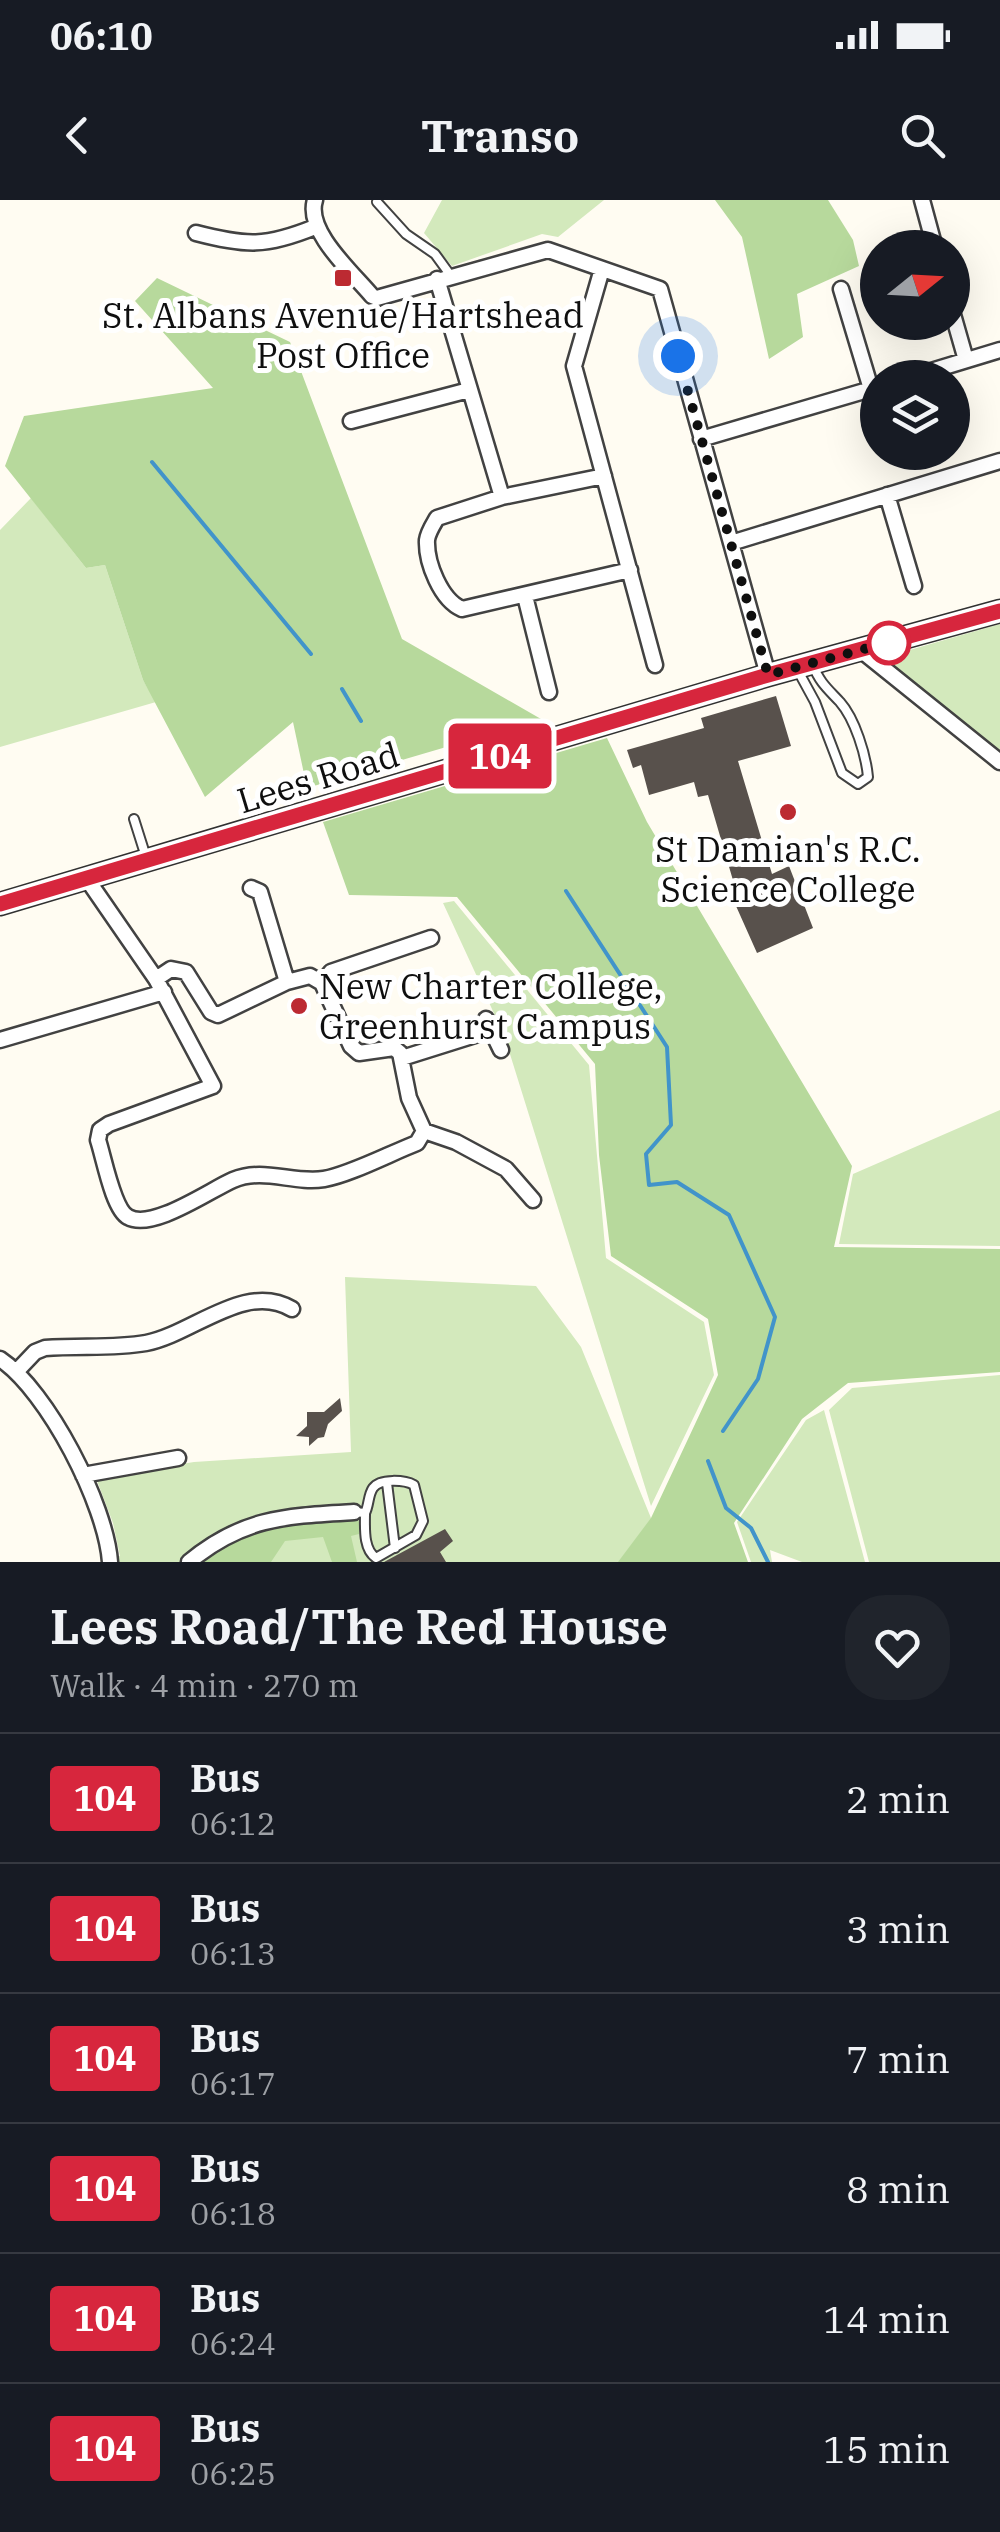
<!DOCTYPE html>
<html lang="en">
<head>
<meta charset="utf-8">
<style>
	:root { --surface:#171b24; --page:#20242c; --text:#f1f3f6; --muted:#9ea1a6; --line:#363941 }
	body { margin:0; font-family:"IBM Plex Serif",serif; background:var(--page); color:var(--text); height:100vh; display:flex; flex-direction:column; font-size:38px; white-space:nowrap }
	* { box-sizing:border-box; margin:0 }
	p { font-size:32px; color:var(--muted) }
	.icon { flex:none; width:55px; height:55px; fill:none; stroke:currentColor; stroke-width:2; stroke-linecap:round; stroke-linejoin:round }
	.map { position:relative; height:1362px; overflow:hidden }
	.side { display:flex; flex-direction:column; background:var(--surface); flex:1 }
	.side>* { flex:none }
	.badge { padding:0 20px; border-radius:8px; font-size:35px; line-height:65px }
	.needle { width:65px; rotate:72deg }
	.tools { position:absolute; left:860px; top:30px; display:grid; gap:20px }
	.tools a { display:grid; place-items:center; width:110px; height:110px; border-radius:50%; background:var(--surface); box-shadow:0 10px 40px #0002; font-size:50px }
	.you { position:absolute; width:50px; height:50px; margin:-25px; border:8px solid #fff; border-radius:50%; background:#1a73e8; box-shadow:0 0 0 15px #1a73e833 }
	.map>.badge { position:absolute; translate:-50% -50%; box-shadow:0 0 0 5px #fff }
	.round { display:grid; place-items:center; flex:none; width:105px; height:105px; border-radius:40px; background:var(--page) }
	.summary { display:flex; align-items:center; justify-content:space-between; height:170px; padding:0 50px }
	h1 { font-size:48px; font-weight:700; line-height:75px }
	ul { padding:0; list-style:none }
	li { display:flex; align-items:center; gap:30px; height:130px; padding:0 50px; border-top:2px solid var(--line) }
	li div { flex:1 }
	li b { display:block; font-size:38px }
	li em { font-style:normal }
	li .badge { min-width:110px; font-weight:700; text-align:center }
	.status { display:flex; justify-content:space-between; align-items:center; height:70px; padding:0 50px; background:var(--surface); direction:ltr }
	.status svg { height:28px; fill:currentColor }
	header { display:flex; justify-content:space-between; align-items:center; height:130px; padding:0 50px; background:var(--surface); font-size:45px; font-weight:700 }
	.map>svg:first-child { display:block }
	.green { fill:#d3e9bc }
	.forest { fill:#b7d99c }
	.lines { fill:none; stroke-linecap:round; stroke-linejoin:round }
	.stream { stroke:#4194ca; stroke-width:4 }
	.building { fill:#58514c }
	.service-casing { stroke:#424242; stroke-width:12 }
	.minor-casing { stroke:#424242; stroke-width:19 }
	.secondary-casing { stroke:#313131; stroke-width:25 }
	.service { stroke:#fff; stroke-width:8 }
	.minor { stroke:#fff; stroke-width:14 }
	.secondary { stroke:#fcf4af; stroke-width:20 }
	.line-casing { stroke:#fff; stroke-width:22 }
	.line { stroke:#d7263d; stroke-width:15 }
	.walk { stroke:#0f0f0f; stroke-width:10; stroke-dasharray:0 18 }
	.poi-dot { fill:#bc2a32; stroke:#fff; stroke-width:4 }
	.stop-dot { fill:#fff; stroke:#d7263d; stroke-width:5 }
	.labels { text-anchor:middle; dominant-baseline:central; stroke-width:10; stroke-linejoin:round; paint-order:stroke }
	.poi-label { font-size:35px; fill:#0f0f0f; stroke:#fff }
	.street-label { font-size:35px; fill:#0f0f0f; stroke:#fff }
</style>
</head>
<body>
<div class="status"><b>06:10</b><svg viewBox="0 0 49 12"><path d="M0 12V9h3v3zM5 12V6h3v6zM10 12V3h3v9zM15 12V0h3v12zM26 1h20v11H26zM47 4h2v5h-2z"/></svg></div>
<header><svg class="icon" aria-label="back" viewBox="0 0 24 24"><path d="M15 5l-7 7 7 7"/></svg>Transo<svg class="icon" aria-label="search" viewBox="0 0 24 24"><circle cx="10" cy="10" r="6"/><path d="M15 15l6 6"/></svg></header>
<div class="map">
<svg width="1000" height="1362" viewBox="0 0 1000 1362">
	<rect width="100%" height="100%" fill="#fffcf2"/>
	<path class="green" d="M442,0h162l-46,37 -16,-3 -90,32 -28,-33z
		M31,298l55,70 19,-3 38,115 13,22 -156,45v-217z
		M1000,424v128l-118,-94z
		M454,701l135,164 17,193 98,64 10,53 -63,131 -147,-471 -61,-132z
		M1000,910v136l-161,-2 14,-70z
		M345,1077l191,9 45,61 70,171 12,44h-547v-5l4,-1 -7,-33 -17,-45 98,-16 157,-10z
		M1000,1175v187h-131l-40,-152 23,-22z
		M824,1210l41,152h-63l-32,-12 2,12h-21l-14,-40 69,-102z"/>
	<path class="forest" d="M715,0h113l25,40 6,26 -62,28 6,43 -34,22 -27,-122z
		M157,78l133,64 112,297 139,80 -234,69 -14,-66 -88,75 -62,-117 -38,-115 -19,3 -81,-102 19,-50 189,-28 -78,-87z
		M607,538l40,84 205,344 -18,81 166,2v123l-152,11 -46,36 -68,104 14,39h-130l33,-44 67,-143 -10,-56 -97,-63 -12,-101 -4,-91 -138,-167 -108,-2 -26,-73z
		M353,1315l7,8 -1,11 -8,2 6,26h-25l-9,-25 -38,4 -14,21h-78l18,-13 68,-28z"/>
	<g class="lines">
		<path class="stream" d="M152,262l159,192
			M342,489l19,32
			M566,691l101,156 4,78 -25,29 3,31 28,-3 52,33 46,102 -17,62 -35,52
			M708,1261l18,47 25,20 17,34"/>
	</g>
	<path class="building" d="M776,496l15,50 -53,15 34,113 17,-8 24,62 -56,25 -25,-56 5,-3 -29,-99 -10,2 -4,-15 -45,13 -8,-30 -8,3 -6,-18 77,-22 -3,-10z
		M340,1198l2,13 -14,13 -4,13 -6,1 -9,8v-9l-13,-1 11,-10v-14h17z
		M445,1329l8,12 -13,11 6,10h-62z"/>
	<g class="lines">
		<defs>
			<path id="service" d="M377,2l29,32 29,20 16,22
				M797,469l18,33 27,71 16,11 10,-7c-2,-22 -13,-58 -28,-75 -14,-15 -19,-18 -28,-38
				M134,619l12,38
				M387,1283l8,65
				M354,1312l11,1c4,-7 3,-18 8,-25 7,-10 32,-8 41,-3l9,36 -7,14 -40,23c-13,-9 -11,-30 -11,-45"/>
			<path id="minor" d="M315,0c-10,31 37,72 57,96l5,2 171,-48 112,39 108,386
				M922,0l13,48
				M196,33c50,13 70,14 119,-6
				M602,69l-28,97 81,299
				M437,79l65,218
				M841,89l30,100
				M952,111l14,49
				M908,178l92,-28
				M351,221l118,-31
				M701,239l177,-52
				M604,276l-102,21 -65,21c-4,7 -9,14 -10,22 -1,23 14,60 35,69l168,-39
				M887,295l27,91
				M731,343l269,-82
				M525,396l24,96
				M862,451l138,111
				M87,679l69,100 57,107 -104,38 -9,6 -2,10c6,18 15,69 30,77 24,14 82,-27 105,-37 31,-13 60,4 91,-1 25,-4 67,-26 93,-36l7,-12 -15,-33 -9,-45 -6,-5 -35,5 -8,-7 -29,-63 -12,-7 -23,6 -69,33 -7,-3 -25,-40 -15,-3 -15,10
				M251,688l9,4 27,90
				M322,783l9,-11 100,-34
				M486,819l15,31
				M0,840l164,-48
				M402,858l89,-28
				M424,931l32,11 50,27 27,31
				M0,1159c48,32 106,146 110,203
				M16,1172l19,-20 10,-4c34,-3 68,1 101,-5 47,-9 99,-62 146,-34
				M83,1275l95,-17
				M189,1362c54,-45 98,-46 165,-50"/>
			<path id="secondary" d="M0,704l768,-229 232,-64"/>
		</defs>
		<use href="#service" class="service-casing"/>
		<use href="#minor" class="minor-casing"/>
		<use href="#secondary" class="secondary-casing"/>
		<use href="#service" class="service"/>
		<use href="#minor" class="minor"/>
		<use href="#secondary" class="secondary"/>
	</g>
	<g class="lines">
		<defs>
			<path id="line" d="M0,704l768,-229 232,-64"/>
		</defs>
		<use href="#line" class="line-casing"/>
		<use href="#line" class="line"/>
		<path class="walk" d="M678,156l90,319 126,-34 -5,2"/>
	</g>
	<g class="poi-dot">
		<rect x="333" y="68" width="20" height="20" rx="5"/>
		<circle cx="788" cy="612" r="10"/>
		<circle cx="299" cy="806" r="10"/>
	</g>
	<circle class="stop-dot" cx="889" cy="443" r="20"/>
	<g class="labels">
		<g class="poi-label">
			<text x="343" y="115">St. Albans Avenue/Hartshead<tspan x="343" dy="40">Post Office</tspan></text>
			<text x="788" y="649">St Damian's R.C.<tspan x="788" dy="40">Science College</tspan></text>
			<text x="319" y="786" text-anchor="start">New Charter College,<tspan x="319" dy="40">Greenhurst Campus</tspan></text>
		</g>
		<g class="street-label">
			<text transform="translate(318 577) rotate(-17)">Lees Road</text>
		</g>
	</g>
</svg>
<div class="tools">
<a><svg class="needle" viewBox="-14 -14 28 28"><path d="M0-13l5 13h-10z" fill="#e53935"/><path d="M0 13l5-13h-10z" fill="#9ea1a6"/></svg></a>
<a><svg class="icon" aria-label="layers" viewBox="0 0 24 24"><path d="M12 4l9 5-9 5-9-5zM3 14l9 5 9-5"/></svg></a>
</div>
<div class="you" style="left:678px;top:156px"></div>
<b class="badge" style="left:500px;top:556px;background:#d7263d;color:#fff">104</b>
</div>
<section class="side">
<div class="summary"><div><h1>Lees Road/The Red House</h1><p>Walk · 4 min · 270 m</p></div><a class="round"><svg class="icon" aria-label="heart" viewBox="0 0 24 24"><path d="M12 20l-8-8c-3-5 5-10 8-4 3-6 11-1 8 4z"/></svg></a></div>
<ul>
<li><span class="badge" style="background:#d7263d;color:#fff">104</span><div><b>Bus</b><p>06:12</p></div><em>2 min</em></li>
<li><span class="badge" style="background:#d7263d;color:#fff">104</span><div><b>Bus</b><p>06:13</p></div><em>3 min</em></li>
<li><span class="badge" style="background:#d7263d;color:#fff">104</span><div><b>Bus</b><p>06:17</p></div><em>7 min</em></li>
<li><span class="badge" style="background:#d7263d;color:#fff">104</span><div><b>Bus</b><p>06:18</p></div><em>8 min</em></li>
<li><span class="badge" style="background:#d7263d;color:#fff">104</span><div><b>Bus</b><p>06:24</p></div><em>14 min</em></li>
<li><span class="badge" style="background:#d7263d;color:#fff">104</span><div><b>Bus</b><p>06:25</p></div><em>15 min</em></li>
</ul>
</section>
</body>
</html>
